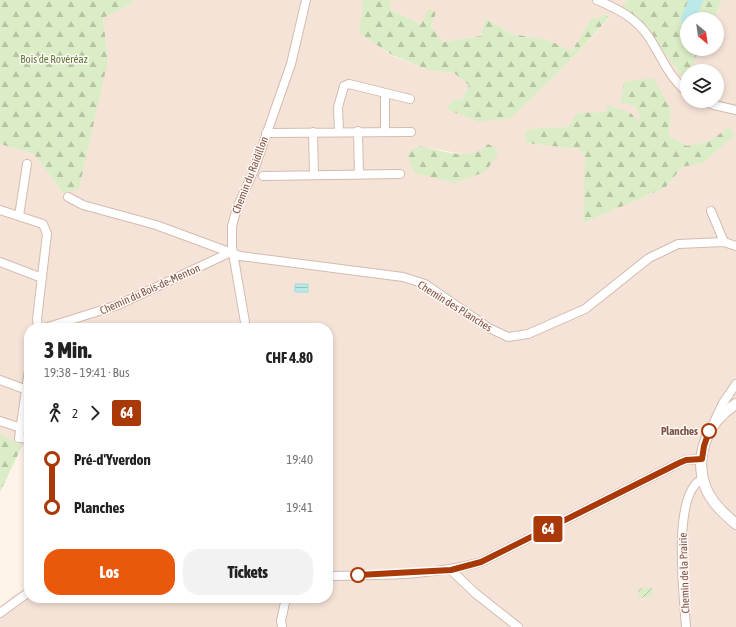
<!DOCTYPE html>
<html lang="de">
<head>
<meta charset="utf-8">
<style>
	:root { --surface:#fff; --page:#f2f2f2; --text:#222; --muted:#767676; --accent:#ea580c }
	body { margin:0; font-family:"Asap Condensed",sans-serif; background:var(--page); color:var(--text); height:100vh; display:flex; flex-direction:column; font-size:15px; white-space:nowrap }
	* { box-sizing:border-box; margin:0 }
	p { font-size:13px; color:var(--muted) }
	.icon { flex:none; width:22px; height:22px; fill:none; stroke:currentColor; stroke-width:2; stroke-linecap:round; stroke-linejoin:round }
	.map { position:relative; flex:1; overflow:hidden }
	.drawer { position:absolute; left:24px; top:323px; width:309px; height:280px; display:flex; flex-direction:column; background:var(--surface); border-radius:16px; box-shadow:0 2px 6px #0003 }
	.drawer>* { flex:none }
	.badge { padding:0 8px; border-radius:3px; font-size:14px; line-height:26px }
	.needle { width:26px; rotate:151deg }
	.buttons { position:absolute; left:680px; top:12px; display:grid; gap:8px }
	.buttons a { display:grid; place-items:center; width:44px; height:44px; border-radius:50%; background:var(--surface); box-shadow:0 2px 6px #0003; font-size:20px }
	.map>.badge { position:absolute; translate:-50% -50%; box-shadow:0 0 0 2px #fff }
	.legs { display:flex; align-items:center; gap:6px; height:44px; padding:0 20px; font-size:13px }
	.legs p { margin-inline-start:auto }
	.head { display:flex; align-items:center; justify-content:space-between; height:68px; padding:0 20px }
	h1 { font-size:22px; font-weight:800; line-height:30px }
	.action { display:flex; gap:8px; margin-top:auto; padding:8px 20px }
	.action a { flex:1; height:46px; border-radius:16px; background:var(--accent); color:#fff; font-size:16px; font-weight:800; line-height:46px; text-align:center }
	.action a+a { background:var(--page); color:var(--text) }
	ul { padding:0 20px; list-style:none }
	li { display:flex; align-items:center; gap:14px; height:48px; font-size:15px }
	li i { display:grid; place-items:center; width:6px; height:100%; margin:0 5px; background:currentColor }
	li i::after { content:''; width:10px; height:10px; margin:-5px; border:3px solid; border-radius:50%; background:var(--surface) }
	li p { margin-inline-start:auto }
	li:first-child i { background:linear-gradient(#0000 50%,currentColor 0) }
	li:last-child i { background:linear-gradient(currentColor 50%,#0000 0) }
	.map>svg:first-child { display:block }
	.residential { fill:#f6e3d7; fill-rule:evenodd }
	.forest { fill:url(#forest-firs) }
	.garden { fill:url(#garden-furrows) }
	.water { fill:url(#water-rules); stroke:#a1dbdc }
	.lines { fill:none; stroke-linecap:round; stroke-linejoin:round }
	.river { stroke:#bbe9e9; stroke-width:14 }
	.minor-casing { stroke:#d4bbb0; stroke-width:10 }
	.tertiary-casing { stroke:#d4bbb0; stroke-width:12 }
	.minor { stroke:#fff; stroke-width:8 }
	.tertiary { stroke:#fff; stroke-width:10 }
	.line-1-casing { stroke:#fff; stroke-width:9 }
	.line-1 { stroke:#a93906; stroke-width:6 }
	.stop-1-dot { fill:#fff; stroke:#a93906; stroke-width:2 }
	.labels { text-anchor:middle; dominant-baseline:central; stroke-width:3; stroke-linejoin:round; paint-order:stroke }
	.park-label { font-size:11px; fill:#597b3e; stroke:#fff7f1 }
	.street-label { font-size:11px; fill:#7b544a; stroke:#fff7f1 }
	.stop-label { font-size:11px; font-weight:bold; fill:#7b544a; stroke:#fff7f1; text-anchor:end }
</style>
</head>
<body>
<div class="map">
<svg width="736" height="627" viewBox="0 0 736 627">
	<defs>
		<pattern id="forest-firs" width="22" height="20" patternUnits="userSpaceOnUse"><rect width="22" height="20" fill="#dbedc6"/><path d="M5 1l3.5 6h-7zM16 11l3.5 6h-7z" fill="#b7c3a3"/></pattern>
		<pattern id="garden-furrows" width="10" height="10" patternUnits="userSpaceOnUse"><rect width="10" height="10" fill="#dbedc6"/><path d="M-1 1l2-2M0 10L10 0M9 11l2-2" fill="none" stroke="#b7c3a3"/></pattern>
		<pattern id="water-rules" width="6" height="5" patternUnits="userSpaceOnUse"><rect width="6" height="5" fill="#bbe9e9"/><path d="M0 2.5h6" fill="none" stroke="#9dbfbf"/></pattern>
	</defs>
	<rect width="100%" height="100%" fill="#fef3e9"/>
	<path class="residential" d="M134,0h227l2,7 -3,26 32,23 36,14 26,3 15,12 -6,13 -9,2 57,18 54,-52 44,-47h-10l-7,-2 -20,34 -24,-11 -36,-6 -27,-16 -4,18 -39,6 -11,-16 5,-13 -14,11 -31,-14 -1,-10h237l-4,6 15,13 48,61 1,-3v24h30v-30h-27l10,-22h17v-30h-3l8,-19h14v627h-736v-20l14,-12 15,-7v10h299v-270h-299v116l-7,2 -22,-13v-289l34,10 29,39 45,-133 -5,-42 24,-12zM635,106l36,3 -2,27 18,10 22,-5 21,-13 4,8 -31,27 -21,4 -17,21 -82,35 3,-68 -7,-6 -53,-6 -1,-12 13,-3 30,-1 9,-13 29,-2 30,9 4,-3zM419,146l49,9 15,-5 -28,33z"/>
	<path class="forest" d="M0,0h134l-7,6 -24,12 5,42 -29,129 -16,4 -29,-39 -34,-10z
		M361,0h29l1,10 30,14 8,-16 7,5 -5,13 11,16 39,-6 4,-18 27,16 36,6 24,11 20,-34 7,2 6,-5 4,4 -44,48 -54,52 -32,4 -33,-13 8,-9 9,-2 6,-13 -15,-12 -26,-3 -36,-15 -33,-22 4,-26z
		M627,0h95l-8,19h-27v30h13l-10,22h-3l-1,10 -48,-62 -15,-13z
		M653,78l18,31 -2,27 18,10 22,-5 21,-14 4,9 -31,27 -21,4 -17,21 -82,35 2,-68 -6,-6 -53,-6 -1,-12 13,-3 30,-1 9,-14 29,-1 2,-7 23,8 5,7 4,-2 -5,-12 -14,-4 3,-20z
		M488,144l9,5v7l-12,16 -30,11 -41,-10 -7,-19 12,-8c21,4 53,17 69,-2z
		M0,433l22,13 -22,46z"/>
	<path class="garden" d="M652,587l1,9 -14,2 -1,-9z"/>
	<path class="water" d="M295,284h13v8h-13z"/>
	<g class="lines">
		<path class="river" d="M688,19l8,-19"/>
		<defs>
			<path id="minor" d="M597,0c21,9 41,19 53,39 12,19 19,38 37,53
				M702,101l12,4 22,5
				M339,131l-1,-24 6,-21 5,-2 61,15
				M358,131l1,44
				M313,132l1,43
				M385,132v-39
				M266,133l145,-1
				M263,176l137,-2
				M68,197l15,8 73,20 84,31 163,21 22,7 64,44 19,9 20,-3 57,-25 64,-51 29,-14 46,-2 12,4
				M0,210l43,14 4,10 -10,85 1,9
				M711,211l13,31
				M19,216l8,-52
				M0,262l42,16
				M45,328l73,-23 111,-52
				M246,328l-14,-81v-21l5,-18 17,-38 37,-106 15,-64
				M29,370l-10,68 10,1
				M0,380l27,10
				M715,420l8,-17 13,-19
				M0,421l21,7
				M451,570l24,23 43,34
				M328,576c52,-1 103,0 153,-14l198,-99 7,-3 15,-1
				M0,613l29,-21
				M282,627l-1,-6 5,-23
				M686,627c-2,-30 -15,-136 17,-148"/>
			<path id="tertiary" d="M736,404c-28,17 -42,51 -31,82 6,16 18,27 31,38"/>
		</defs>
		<use href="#minor" class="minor-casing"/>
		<use href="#tertiary" class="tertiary-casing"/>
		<use href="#minor" class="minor"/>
		<use href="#tertiary" class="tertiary"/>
	</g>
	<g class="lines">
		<defs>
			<path id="line-1" d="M358,575l93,-5 30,-8 198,-99 7,-3 16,-1 2,-13 5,-15"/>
		</defs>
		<use href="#line-1" class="line-1-casing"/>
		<use href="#line-1" class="line-1"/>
	</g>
	<g class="stop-1-dot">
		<circle cx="709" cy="431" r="7"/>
		<circle cx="358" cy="575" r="7"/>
	</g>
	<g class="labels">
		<g class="park-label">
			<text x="54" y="59">Bois de Rovéréaz</text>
		</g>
		<g class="street-label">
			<text transform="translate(250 175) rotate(-69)">Chemin du Raidillon</text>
			<text transform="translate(150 289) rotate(-24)">Chemin du Bois-de-Menton</text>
			<text transform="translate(455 306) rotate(32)">Chemin des Planches</text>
			<text transform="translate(684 573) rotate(-92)">Chemin de la Prairie</text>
		</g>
		<g class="stop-label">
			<text x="698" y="431">Planches</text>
		</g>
	</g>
</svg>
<div class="buttons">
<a><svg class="needle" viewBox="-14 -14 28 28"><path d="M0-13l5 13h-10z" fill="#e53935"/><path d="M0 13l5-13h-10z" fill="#767676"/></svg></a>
<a><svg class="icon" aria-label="layers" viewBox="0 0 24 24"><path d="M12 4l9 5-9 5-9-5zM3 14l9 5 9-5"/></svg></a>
</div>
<b class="badge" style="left:548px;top:529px;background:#a93906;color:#fff">64</b>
<section class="drawer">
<div class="head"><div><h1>3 Min.</h1><p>19:38 – 19:41 · Bus</p></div><b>CHF 4.80</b></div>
<div class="legs"><svg class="icon" aria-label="walk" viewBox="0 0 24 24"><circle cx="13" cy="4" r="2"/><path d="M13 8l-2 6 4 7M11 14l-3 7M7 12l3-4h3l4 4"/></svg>2<svg class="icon" aria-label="forward" viewBox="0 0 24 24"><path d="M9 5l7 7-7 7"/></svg><b class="badge" style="background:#a93906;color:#fff">64</b></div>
<ul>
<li><i style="color:#a93906"></i><b>Pré-d'Yverdon</b><p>19:40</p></li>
<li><i style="color:#a93906"></i><b>Planches</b><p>19:41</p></li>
</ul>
<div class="action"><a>Los</a><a>Tickets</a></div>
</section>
</div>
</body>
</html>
